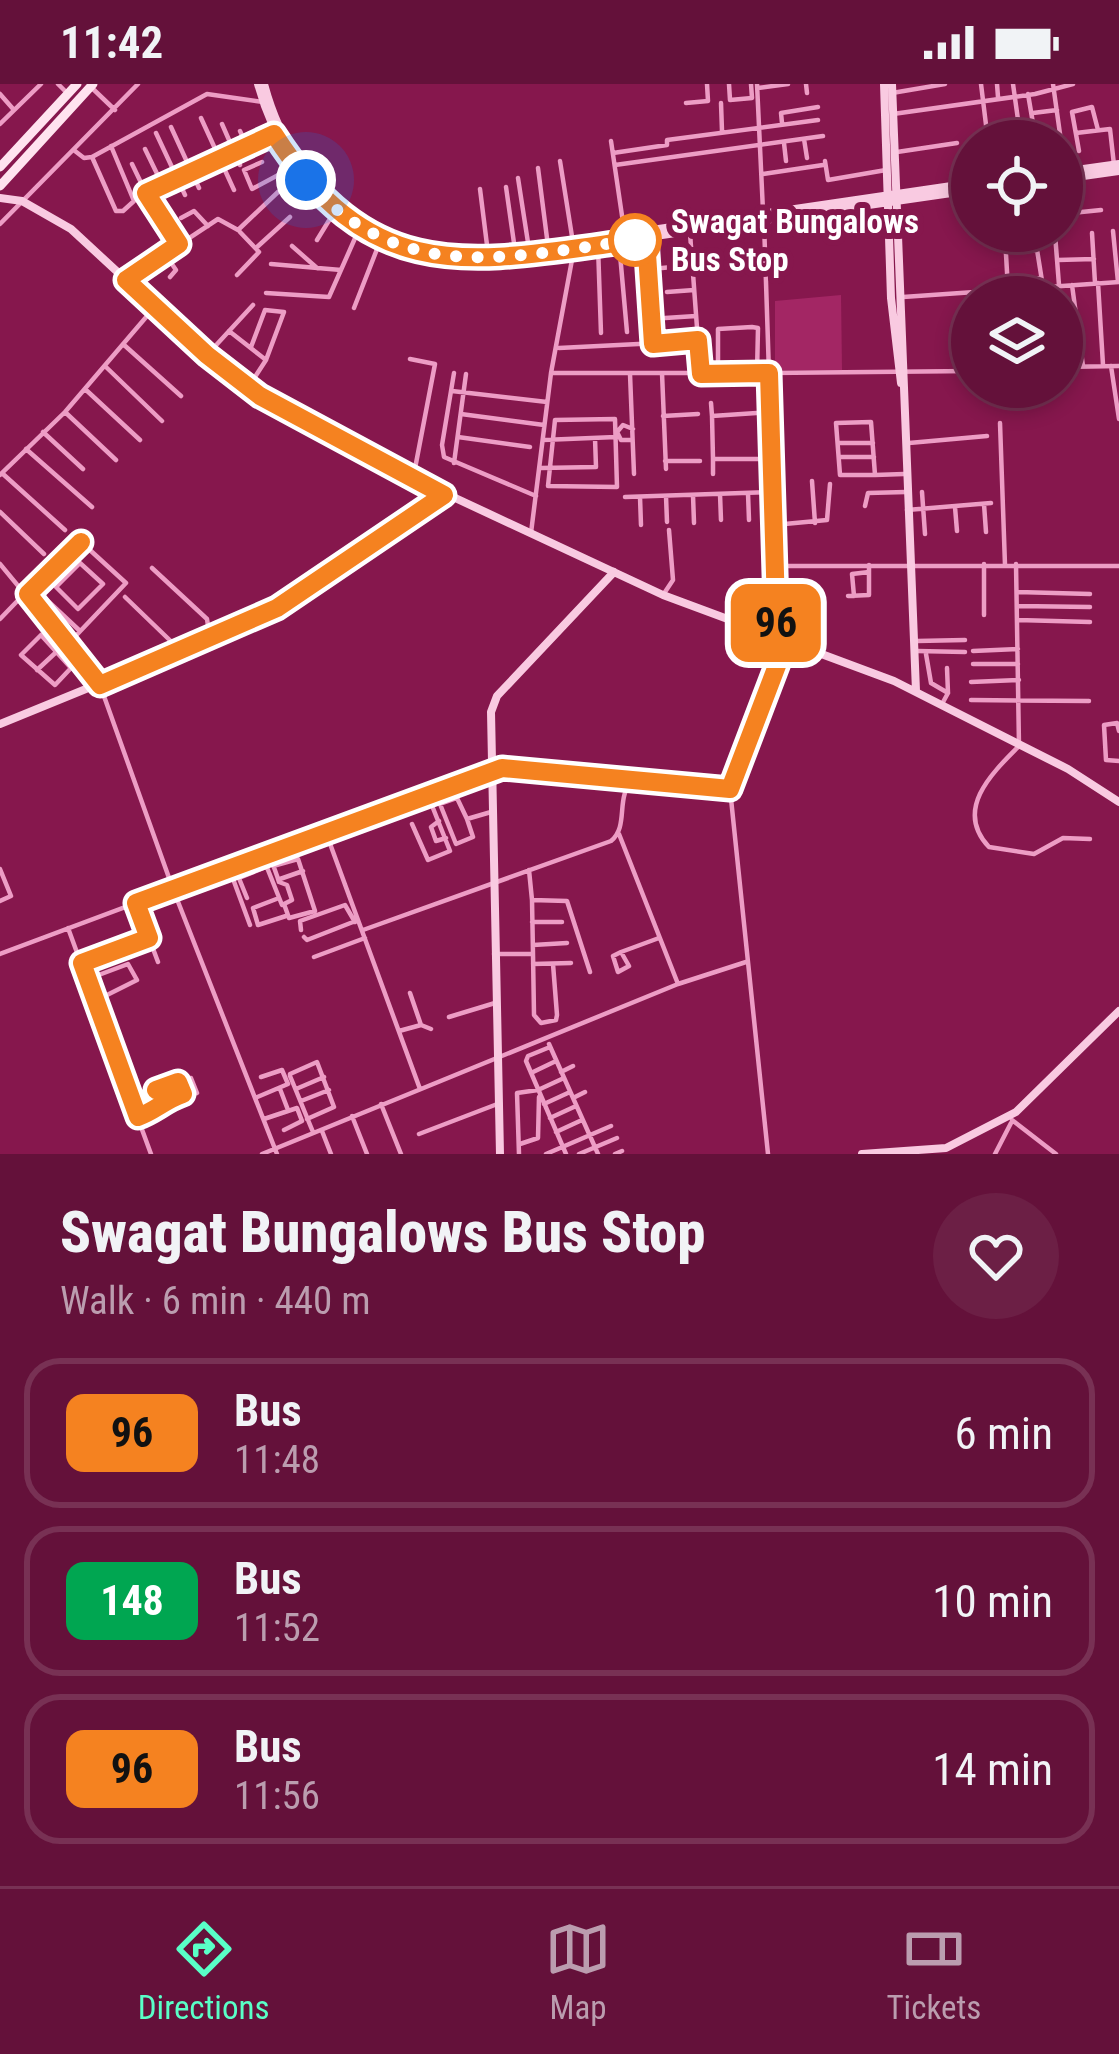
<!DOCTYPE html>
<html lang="en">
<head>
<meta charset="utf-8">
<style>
	:root { --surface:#64113a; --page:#6c1f45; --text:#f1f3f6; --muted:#bb9daf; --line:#783154; --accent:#59ffc7 }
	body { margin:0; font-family:"Roboto Condensed",sans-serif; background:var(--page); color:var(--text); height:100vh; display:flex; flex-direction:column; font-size:45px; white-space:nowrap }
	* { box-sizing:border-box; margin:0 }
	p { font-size:39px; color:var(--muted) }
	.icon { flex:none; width:66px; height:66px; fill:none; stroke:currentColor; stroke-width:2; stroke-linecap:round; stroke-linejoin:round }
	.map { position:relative; height:1070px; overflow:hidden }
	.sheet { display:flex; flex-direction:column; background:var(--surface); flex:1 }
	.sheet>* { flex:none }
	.badge { padding:0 24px; border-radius:18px; font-size:42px; line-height:78px }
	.controls { position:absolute; left:951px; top:36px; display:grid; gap:24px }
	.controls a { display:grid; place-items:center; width:132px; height:132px; border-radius:50%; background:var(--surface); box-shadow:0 6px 18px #0003,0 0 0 3px var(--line); font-size:60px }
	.you { position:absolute; width:60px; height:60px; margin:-30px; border:9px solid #fff; border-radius:50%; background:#1a73e8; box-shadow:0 0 0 18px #1a73e833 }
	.map>.badge { position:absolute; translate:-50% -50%; box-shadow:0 0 0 6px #fff }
	.round { display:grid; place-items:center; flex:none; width:126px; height:126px; border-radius:63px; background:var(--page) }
	.summary { display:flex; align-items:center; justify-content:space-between; height:204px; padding:0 60px }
	h1 { font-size:57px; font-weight:800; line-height:90px }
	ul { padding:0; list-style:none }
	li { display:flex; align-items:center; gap:36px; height:150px; margin:0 24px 18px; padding:0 36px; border:6px solid var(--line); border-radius:36px }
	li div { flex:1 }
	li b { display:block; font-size:45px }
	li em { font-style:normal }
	li .badge { min-width:132px; font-weight:700; text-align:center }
	.status { display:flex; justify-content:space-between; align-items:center; height:84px; padding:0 60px; background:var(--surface); direction:ltr }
	.status svg { height:33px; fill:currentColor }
	.tabs { display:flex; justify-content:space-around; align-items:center; height:168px; border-top:3px solid var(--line); background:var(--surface); font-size:33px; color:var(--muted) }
	.tabs a { display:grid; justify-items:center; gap:6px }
	.tabs .active { color:var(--accent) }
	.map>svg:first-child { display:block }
	.green { fill:#a32664 }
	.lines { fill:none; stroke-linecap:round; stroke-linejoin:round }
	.street { stroke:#ed9dc5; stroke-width:4.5 }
	.secondary { stroke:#f9cae1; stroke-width:8 }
	.primary { stroke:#ffe3ef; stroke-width:9 }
	.line-casing { stroke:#fff; stroke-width:27 }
	.line { stroke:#f58220; stroke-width:18 }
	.walk { stroke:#fff; stroke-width:12; stroke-dasharray:0 21.6 }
	.stop-dot { fill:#fff; stroke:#f58220; stroke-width:6 }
	.labels { text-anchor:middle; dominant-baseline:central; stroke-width:12; stroke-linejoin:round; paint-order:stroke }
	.stop-label { font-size:33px; font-weight:bold; fill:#fff; stroke:#86174d; text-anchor:start }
</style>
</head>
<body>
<div class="status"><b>11:42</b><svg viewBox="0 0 49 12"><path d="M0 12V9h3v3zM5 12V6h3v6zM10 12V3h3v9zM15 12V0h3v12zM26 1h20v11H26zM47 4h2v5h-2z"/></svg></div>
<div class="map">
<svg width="1119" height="1070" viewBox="0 0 1119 1070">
	<rect width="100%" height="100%" fill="#86174d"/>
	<path class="green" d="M841,211l1,75h-67v-69z"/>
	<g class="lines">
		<path class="street" d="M58,0l10,10
			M729,0l1,16 22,-2 -1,-14
			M757,0l6,127
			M806,0l1,9
			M981,0l7,57
			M997,0l1,13
			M1013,0l8,57
			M1053,0l8,57
			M758,4l30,-4
			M93,5l22,21
			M892,9l53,-9
			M0,10l14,16
			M1028,10l8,47
			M686,19l22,-2 -1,-17
			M721,19l1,28
			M1033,29l24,-3
			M893,30l142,-20 38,-10
			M201,34l33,72
			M782,39l-1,-10 37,-6
			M0,40l41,-40
			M222,40l18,41
			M171,43l28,61
			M240,47l7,15
			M156,49l29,62
			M1076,49l34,-4 4,36
			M1036,54l24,-4
			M804,55l3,19
			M611,57l14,95
			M784,59l2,18
			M1062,64l3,23
			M145,65l17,35
			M75,67l9,7 8,-1 115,-63 56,8
			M1079,67l-7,-39 20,-5 6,23
			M897,68l60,-9
			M613,69l54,-8v-5l151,-20
			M92,73l24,54h7l11,-10 -23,-55
			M825,77l3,19 58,-10
			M262,78l-18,8 8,19 43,-23
			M132,80l14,29 33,51
			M615,81l208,-29
			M538,84l10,78
			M763,90l60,-9
			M518,94l11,71
			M506,103l9,63
			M480,105l8,64
			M146,109l128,-59
			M1062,130l39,-4
			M960,131l12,-1
			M181,134l13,-7 14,15
			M764,138l5,151 203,-2
			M0,140l138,-140
			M1034,147l9,56
			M1113,147l5,51
			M690,149l8,108
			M1092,149l3,50
			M1055,150l4,51
			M646,155l7,105
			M317,156l19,-31
			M619,159l8,89
			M292,162l25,22
			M598,162l3,87
			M256,164l34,-31
			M1008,167l30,-1
			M165,170l11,16 -6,7
			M707,174l57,-6
			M1058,176l36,-1
			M271,180l70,6
			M662,184l31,-3
			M237,191l22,-23 -19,-20
			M126,196l92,-61 20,11 40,-38
			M1007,197l34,-3
			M1098,199l5,82
			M1072,201l11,81
			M1008,205l-3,-52 4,-6
			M667,208l27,-2
			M266,209l63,4 31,-70
			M903,213l216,-15
			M354,224l27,-69
			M665,234l31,-2
			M229,247l37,29 -13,20
			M123,260l58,52
			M251,263l14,-37 19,2 -18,48
			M559,264l139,-7 3,33
			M207,271l46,-50
			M410,275l25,5 -22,115
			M1111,282l8,53
			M106,283l56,54
			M1062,283l57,-1
			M454,289l-12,72 2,12 92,39
			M551,289h218l6,193h344
			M662,289l4,96
			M731,289l-1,-8 -12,1v-37l34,-2 6,1 -1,45
			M630,290l4,100
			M85,305l55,51
			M452,307l95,11
			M711,319l1,13
			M65,328l51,48
			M770,328l-58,4 1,43h58
			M461,330l83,11
			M663,332l35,-2
			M615,335l2,68 -69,-1 7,-66z
			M1000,339l5,142
			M43,348l40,37
			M458,353l72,10
			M543,356l73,-3
			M632,356h-11l-4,-8 6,-7 10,4
			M838,359h35
			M909,359l78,-7
			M26,365l66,58
			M839,373h35
			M713,375v15
			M665,377h35
			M454,379l12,-89
			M541,384l55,-1 -1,-29
			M3,390l62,56
			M0,391l65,-63 88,-103
			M875,391h-35l-4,-52 35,-1 4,53 29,-1
			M812,397l3,42
			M922,408l3,42
			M748,409l1,27
			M720,410l1,26
			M693,411l1,28
			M666,412l1,26
			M625,413l147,-5
			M640,413l1,28
			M984,420l2,28
			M865,422l3,-13 38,-1
			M955,423l2,24
			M907,426l84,-7
			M0,428l44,42
			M774,441l53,-5 3,-36
			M531,449l20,-160 23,-124 -14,-88
			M80,479l23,21 -25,25 -22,-22z
			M0,480l100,121 73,204 104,265
			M984,480v51
			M1016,480l3,182c-28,28 -65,64 -30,101l45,7 29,-16 27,1
			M775,482l2,72
			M152,484l55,51 3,20
			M34,504l46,43
			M1018,508l72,2
			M28,510l52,-53 46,42 -58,61
			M663,511l10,-15 -4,-50
			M848,512l21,-1v-30
			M854,512l-2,-22 17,-2
			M125,513l55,53
			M1018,522l72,1
			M0,535l26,-27
			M1018,536l72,2
			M41,551l30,33 -16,17 -34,-30z
			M917,557l48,-1
			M917,567l48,1
			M973,567l45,-2
			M926,570l5,29 17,10
			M973,580h45
			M37,586l30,-28
			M971,598l48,-2
			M971,616l118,1
			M942,620l6,-11 -1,-25
			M1119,647l-2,-8 -13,2 2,35 13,1
			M730,705l38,365
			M467,735l-10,-21 -17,6 16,40 17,-7 -6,-18 24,-7
			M439,737l-8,6 5,14 10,-3
			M412,740l16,36 22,-9 -23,-58
			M325,746l95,259
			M268,768c4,10 8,20 11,30l8,3 5,15 -8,4 5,14 26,-7 -17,-52 -25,7
			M262,771l20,50
			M234,782l13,32
			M229,784l21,57
			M0,785l11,27 -11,5
			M529,786l3,30
			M239,794l27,-11
			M280,795l23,-8
			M279,814l-26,10 5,17 28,-9
			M137,822l21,56
			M532,838h30
			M68,844l83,226
			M301,846l-1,-9 45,-16 10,17
			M363,846l248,-89c19,-16 3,-44 23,-62l96,10 56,-147
			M304,853l3,3 46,-18
			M533,861l34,-2
			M621,868l8,14 -11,6 -5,-16 8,-4 38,-14
			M0,870l491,-184 24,-2 119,11
			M494,870h39l1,61 7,8 15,-3 1,-5 -4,-51
			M533,870l-1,-54 35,1 23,71
			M314,873l51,-19
			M82,879l67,-25
			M533,880l38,-1
			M88,895l40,-15 9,16 -40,20
			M678,900l68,-22
			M410,909l11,32
			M449,933l46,-14
			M399,947l22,-6 10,4
			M549,960l49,110
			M550,963l-22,9 -2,5 40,93
			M561,988l12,-6
			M531,989l25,-12
			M280,1005l8,21
			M296,1005l28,-12
			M156,1006l33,-12h2l6,15 -13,3 -6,-14
			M255,1014l33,-14 -6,-14 -21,7
			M573,1014l12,-6
			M301,1017l28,-11
			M140,1018l4,13
			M381,1020l20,50
			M544,1020l26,-12
			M352,1032l15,38
			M138,1033c17,-6 26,-17 45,-23
			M550,1034l26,-12
			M264,1035l33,-11 5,13 -18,9
			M307,1035l27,-12 -17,-45 -27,12v2c8,19 15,37 23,56
			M1012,1036l44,34
			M322,1047l9,23
			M556,1048l26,-12
			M419,1050l81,-31
			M520,1060l18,-6 1,-41
			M262,1070l416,-170 -59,-150
			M519,1070l-2,-61 21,-3 26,-12
			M546,1070l65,-28
			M579,1070l38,-16
			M615,1070l7,-3
			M995,1070l16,-31"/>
		<path class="secondary" d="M258,0c32,116 125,183 246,174l468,-68
			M264,0c32,120 130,178 251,166l457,-67
			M884,0l7,214 10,85
			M892,0l24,607
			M1062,88l57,-8
			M1062,95l57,-8
			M0,114l22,3 49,28 144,133 45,34 116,65 287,134 231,86 174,88 51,33
			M0,640l250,-102 95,-56 98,-70
			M500,1070l-9,-442 6,-16 117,-124
			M862,1070l84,-6 70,-36 103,-101"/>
		<path class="primary" d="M0,83l77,-83
			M0,102l93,-102"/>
	</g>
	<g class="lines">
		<defs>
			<path id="line" d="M81,458l-53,52 72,91 177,-77 167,-113 -184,-99 -53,-41 -81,-75 53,-36 -33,-51 128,-59c104,162 209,125 372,105l7,105 45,-4 3,34 68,-1 8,267 9,2 -56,147 -228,-21 -366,135 13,35 -67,25 56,154c17,-6 27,-17 45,-23l-5,-12 -22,8"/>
		</defs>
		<use href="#line" class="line-casing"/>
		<use href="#line" class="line"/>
		<path class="walk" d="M306,96c96,107 203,77 329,60"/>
	</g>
	<circle class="stop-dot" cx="635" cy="156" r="24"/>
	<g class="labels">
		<g class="stop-label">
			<text x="671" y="137">Swagat Bungalows<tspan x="671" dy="38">Bus Stop</tspan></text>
		</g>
	</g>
</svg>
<div class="controls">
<a><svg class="icon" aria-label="locate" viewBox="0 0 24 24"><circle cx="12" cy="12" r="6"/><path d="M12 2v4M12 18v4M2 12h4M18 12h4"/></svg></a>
<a><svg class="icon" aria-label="layers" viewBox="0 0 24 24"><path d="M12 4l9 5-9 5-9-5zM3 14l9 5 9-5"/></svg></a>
</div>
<div class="you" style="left:306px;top:96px"></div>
<b class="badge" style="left:776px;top:539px;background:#f58220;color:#111">96</b>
</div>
<section class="sheet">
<div class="summary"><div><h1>Swagat Bungalows Bus Stop</h1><p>Walk · 6 min · 440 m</p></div><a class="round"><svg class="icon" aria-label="heart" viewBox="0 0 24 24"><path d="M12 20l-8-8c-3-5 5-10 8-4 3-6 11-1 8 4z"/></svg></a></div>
<ul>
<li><span class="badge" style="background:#f58220;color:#111">96</span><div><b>Bus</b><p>11:48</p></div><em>6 min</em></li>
<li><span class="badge" style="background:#00a651;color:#fff">148</span><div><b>Bus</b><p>11:52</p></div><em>10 min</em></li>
<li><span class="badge" style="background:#f58220;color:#111">96</span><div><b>Bus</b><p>11:56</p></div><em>14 min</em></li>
</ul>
</section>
<nav class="tabs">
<a class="active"><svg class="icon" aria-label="directions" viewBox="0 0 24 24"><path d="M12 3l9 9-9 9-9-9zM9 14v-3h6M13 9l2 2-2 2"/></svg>Directions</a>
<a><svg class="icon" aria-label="map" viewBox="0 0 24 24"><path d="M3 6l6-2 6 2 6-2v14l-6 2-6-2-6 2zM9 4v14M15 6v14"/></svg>Map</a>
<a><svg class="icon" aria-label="tickets" viewBox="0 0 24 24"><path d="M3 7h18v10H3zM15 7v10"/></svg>Tickets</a>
</nav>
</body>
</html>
